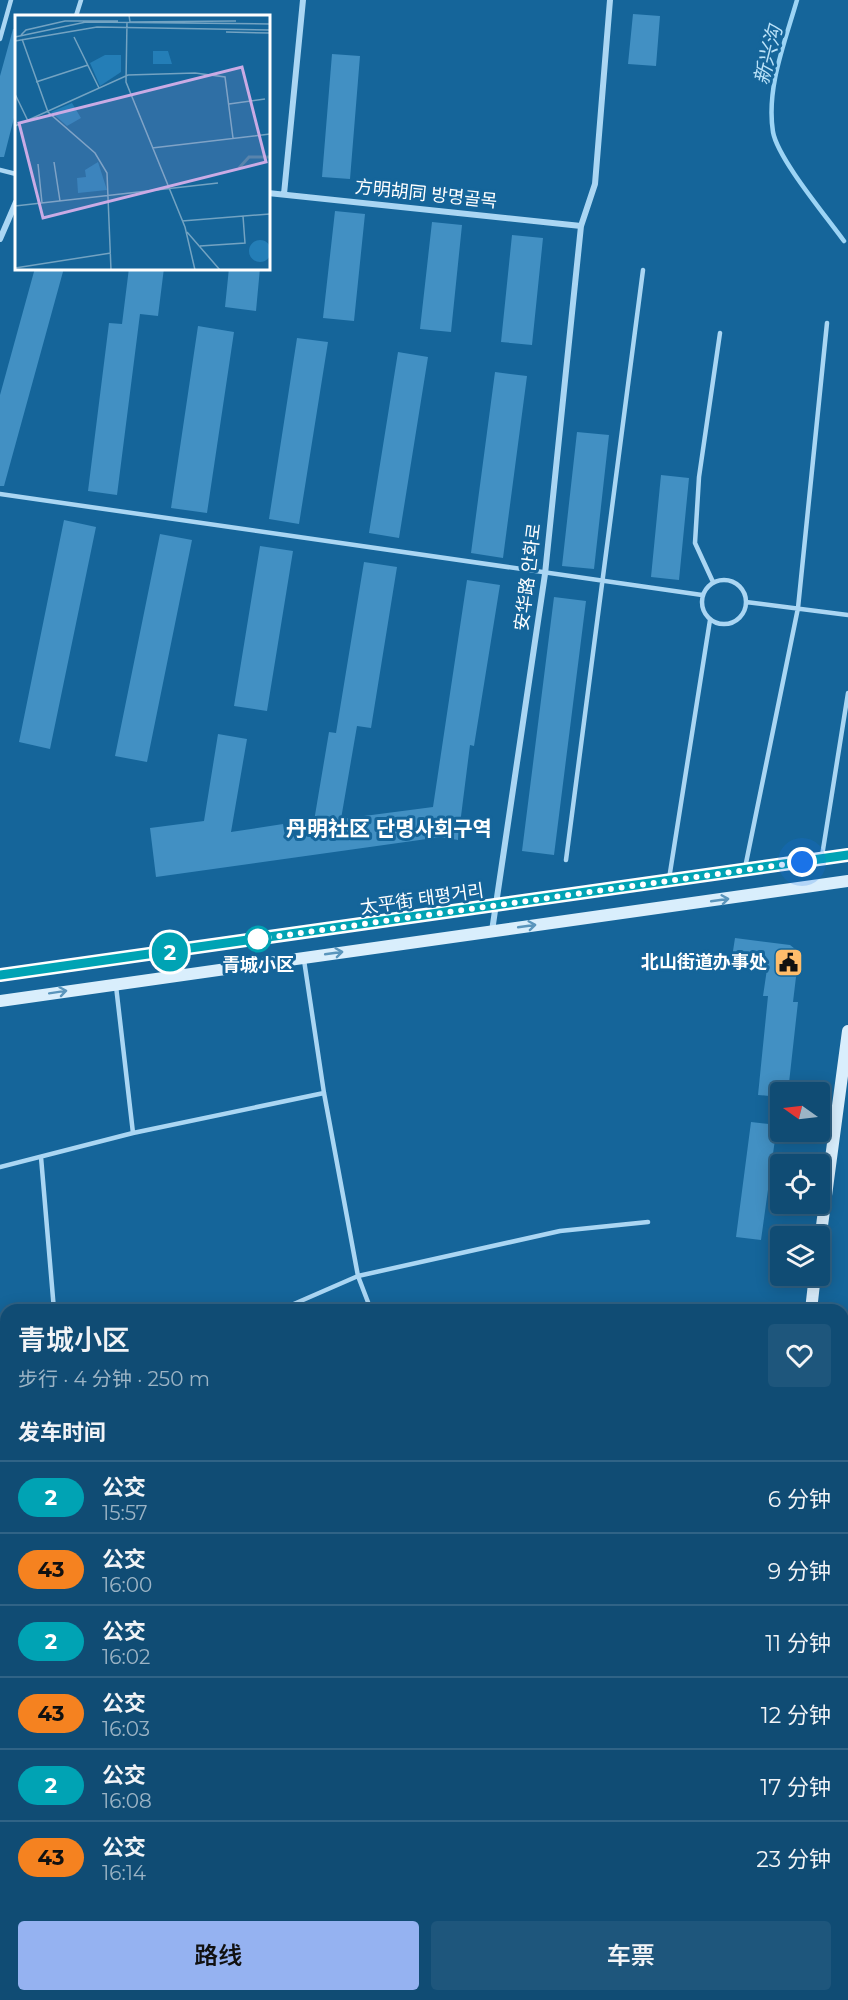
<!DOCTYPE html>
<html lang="zh">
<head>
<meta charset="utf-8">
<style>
	:root { --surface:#104c74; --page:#1e567c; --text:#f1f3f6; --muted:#9cb4c5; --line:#306386; --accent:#95b2f1 }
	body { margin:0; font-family:Montserrat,"Noto Sans SC","Noto Sans KR",sans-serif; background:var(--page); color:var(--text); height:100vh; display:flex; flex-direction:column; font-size:22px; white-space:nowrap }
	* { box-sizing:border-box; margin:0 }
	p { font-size:20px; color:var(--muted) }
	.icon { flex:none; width:33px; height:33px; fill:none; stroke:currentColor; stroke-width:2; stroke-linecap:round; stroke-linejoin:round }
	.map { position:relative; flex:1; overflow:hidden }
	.panel { position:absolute; left:0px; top:1304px; width:849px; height:698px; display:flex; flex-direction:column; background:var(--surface); border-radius:18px 18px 0 0; box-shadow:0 3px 15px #0003,0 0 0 2px var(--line) }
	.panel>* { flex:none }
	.badge { padding:0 12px; border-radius:20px; font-size:21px; line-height:39px }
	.needle { width:39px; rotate:284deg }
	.buttons { position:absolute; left:770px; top:1082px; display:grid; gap:12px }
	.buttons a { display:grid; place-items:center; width:60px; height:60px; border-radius:6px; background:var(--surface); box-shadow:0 3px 15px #0003,0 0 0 2px var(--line); font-size:30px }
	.you { position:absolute; width:30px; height:30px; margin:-15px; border:4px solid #fff; border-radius:50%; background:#1a73e8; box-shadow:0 0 0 9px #1a73e833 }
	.map>.badge { position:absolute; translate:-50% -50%; box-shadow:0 0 0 3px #fff }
	h2 { padding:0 18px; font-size:22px; line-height:54px }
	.round { display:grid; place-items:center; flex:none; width:63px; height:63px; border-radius:6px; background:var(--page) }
	.headline { display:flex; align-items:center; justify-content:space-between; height:102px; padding:0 18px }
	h1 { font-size:28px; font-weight:600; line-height:45px }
	.action { display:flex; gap:12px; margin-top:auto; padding:12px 18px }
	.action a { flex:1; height:69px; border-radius:6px; background:var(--accent); color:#111; font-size:24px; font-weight:600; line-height:69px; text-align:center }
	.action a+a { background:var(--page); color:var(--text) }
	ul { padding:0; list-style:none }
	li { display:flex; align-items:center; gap:18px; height:72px; padding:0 18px; border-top:2px solid var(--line) }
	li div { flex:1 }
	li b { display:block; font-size:22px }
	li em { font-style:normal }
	li .badge { min-width:66px; font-weight:700; text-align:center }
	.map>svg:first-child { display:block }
	.green { fill:#247eb7 }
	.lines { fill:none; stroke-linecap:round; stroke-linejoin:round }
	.stream { stroke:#9cd4f5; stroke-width:4.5 }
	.building { fill:#4290c3 }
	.lane { stroke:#aad6f3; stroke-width:4.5 }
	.street { stroke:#aad6f3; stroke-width:6 }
	.secondary { stroke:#d9eefc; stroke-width:12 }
	.oneway { stroke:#5a95bc }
	.line-casing { stroke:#fff; stroke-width:14 }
	.line { stroke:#00a3b4; stroke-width:9 }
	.walk { stroke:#fff; stroke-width:6; stroke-dasharray:0 10.8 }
	.stop-dot { fill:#fff; stroke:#00a3b4; stroke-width:3 }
	.labels { text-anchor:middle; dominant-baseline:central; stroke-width:6; stroke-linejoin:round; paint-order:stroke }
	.street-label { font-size:18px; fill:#fff; stroke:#15659a }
	.poi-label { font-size:18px; font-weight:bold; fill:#fff; stroke:#15659a; text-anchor:end }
	.stop-label { font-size:18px; font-weight:bold; fill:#fff; stroke:#15659a }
	.water-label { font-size:20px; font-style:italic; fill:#bae2f9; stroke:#15659a }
	.quarter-label { font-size:21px; font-weight:bold; fill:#fff; stroke:#15659a }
	.inset-river { fill:none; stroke:#467ea3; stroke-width:3 }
	.inset-road { fill:none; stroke:#73a3c2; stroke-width:1.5 }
	.view { fill:#caabe5; fill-opacity:0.15; stroke:#caabe5; stroke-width:3 }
	.inset-edge { fill:none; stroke:#fff; stroke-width:3 }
</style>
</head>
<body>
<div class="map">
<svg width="848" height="2000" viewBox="0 0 848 2000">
	<rect width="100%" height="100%" fill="#15659a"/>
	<path class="green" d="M6,1491v197l-6,4v-199z"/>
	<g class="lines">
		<path class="stream" d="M797,0c-12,42 -31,88 -24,132 5,27 53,84 71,109"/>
	</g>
	<path class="building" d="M633,14l27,2 -4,50 -28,-2z
		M13,29h3v81l-12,47h-4v-81z
		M332,54l28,2 -10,123 -28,-2z
		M335,211l30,3 -11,107 -31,-3z
		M432,222l30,3 -11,107 -31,-3z
		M512,235l31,3 -11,107 -31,-3z
		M35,268h29l-60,218h-4v-91z
		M129,268h35l-6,48 -18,-2 -23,181 -29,-4 21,-168 13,1z
		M229,268h31l-4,43 -31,-4z
		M198,326l36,6 -27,181 -36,-5z
		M297,338l31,4 -29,182 -30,-5z
		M398,352l30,5 -29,181 -30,-5z
		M495,372l32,4 -24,182 -32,-5z
		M577,432l32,3 -15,134 -32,-3z
		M661,475l28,3 -10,102 -28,-3z
		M64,520l32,7 -46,222 -31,-7z
		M160,534l32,6 -45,222 -32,-6z
		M260,546l33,5 -26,160 -33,-5z
		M364,562l33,5 -26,161 -14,-2 -16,93 92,-12 34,-227 33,5 -26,161 -4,-1 -12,95 -17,-3 -285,40 -6,-49 54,-7 14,-87 29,5 -16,93 52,-8 2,12 27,-3 17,-101 7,1z
		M554,597l32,4 -32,254 -32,-4z
		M735,938l55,7 9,7 -6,50h5l-10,90h-8v5l-22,-2 10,-99h-5l4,-27 -36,-5z
		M751,1122l26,3 -16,115 -25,-3z"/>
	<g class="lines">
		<path class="lane" d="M76,16l5,-16
			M0,39l11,-39
			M0,170l16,4
			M0,494l702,101
			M702 602a22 22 0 1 1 44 0a22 22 0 1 1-44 0Z
			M713,582l-18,-39 4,-66 21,-144
			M746,602l102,13
			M822,856l26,-163
			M566,860l77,-590
			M745,868l53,-260 29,-285
			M669,879l41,-259
			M304,960l20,133 34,183 13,34
			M116,986l17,147
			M41,1157l13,153
			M0,1167l133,-34 191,-40
			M280,1310l78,-34 202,-45 88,-9
			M0,1372l6,-1
			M0,1421l6,34
			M843,1858l5,1
			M843,1875l5,1
			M168,1995l1,5
			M251,2000l14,-5"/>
		<path class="street" d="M268,193l313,33
			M284,194l19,-194
			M0,239l16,-37
			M492,931l53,-357 36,-348 14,-42 15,-184"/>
		<path class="secondary" d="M0,975l848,-120
			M0,1001l848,-120
			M819,1248l29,-217
			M811,1310l4,-35
			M843,1398l5,1
			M0,1719l6,-3
			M0,1940l6,36
			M9,1995l1,5
			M717,2000v-5"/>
	</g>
	<defs><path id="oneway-shaft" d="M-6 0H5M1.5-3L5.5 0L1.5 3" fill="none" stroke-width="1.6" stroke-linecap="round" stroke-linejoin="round" transform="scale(1.5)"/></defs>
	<g class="oneway">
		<use href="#oneway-shaft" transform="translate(720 900) rotate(-8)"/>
		<use href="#oneway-shaft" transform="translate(527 926) rotate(-8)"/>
		<use href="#oneway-shaft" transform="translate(334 953) rotate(-8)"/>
		<use href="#oneway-shaft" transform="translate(58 992) rotate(-9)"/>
	</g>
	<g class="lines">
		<defs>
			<path id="line" d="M0,975l848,-120"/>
		</defs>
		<use href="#line" class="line-casing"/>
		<use href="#line" class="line"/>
		<path class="walk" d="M258,939l544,-77"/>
	</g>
	<defs>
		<symbol id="civic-square" viewBox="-11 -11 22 22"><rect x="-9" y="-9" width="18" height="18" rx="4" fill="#ffbd6b" stroke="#15659a"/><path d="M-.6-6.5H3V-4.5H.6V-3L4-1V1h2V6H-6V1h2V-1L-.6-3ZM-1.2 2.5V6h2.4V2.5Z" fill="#111"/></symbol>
	</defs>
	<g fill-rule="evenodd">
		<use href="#civic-square" x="772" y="946" width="33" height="33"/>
	</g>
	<circle class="stop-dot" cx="258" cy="939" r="12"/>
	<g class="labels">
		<g class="street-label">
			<text transform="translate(426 194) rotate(6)">方明胡同 방명골목</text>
			<text transform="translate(528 577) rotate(-83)">安华路 안화로</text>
			<text transform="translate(422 899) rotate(-8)">太平街 태평거리</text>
		</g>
		<g class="poi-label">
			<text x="767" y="962">北山街道办事处</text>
		</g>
		<g class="stop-label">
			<text x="258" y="965">青城小区</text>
		</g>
		<g class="water-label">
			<text transform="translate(768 55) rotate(-76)">新兴沟</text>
		</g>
		<g class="quarter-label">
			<text x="389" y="828">丹明社区 단명사회구역</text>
		</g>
	</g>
	<g transform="translate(15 15)">
		<rect width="255" height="255" fill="#15659a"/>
		<path d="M138,36h15l4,13h-19zM90,40h16v17l-21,14 -10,-23zM57,88l9,15 -14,8 -16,-14zM83,147l9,28 -29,3 -1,-15 9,-1 -1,-7zM234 236a11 11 0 1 1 22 0a11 11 0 1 1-22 0Z" fill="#247eb7"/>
		<path class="inset-river" d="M224,153l10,-11h21"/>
		<path class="inset-road" d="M114,0l1,7 106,-1M112,7l-1,60 59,145 10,43M211,17l44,1M6,20l5,-5 39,-9h53M0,22l71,-15 184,2M59,22l25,51M7,24l26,73 47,41 12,20 4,97M0,26l82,-14 173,3M21,67l52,-17M0,79l13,27M214,89l36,-5M0,111l113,-51 67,-2 30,4 8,61M137,133l118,-14M39,147l6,39M23,149l4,39M0,191l203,-23M167,206l88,-7M172,217l33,38M185,231l45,-3 -2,-27M0,253l96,-15"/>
		<path class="view" d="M227,52l24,95 -223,56 -24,-95z"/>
		<rect width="255" height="255" class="inset-edge"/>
	</g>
</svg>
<div class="buttons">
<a><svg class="needle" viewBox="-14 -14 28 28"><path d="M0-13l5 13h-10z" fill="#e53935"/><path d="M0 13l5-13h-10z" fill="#9cb4c5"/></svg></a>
<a><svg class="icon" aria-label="locate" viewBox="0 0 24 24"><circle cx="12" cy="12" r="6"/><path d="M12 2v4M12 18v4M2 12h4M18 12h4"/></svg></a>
<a><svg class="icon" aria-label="layers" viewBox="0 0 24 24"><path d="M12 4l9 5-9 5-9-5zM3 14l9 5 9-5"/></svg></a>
</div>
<div class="you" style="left:802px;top:862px"></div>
<b class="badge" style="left:170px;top:952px;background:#00a3b4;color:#fff">2</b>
<section class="panel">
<div class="headline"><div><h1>青城小区</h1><p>步行 · 4 分钟 · 250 m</p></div><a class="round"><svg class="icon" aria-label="heart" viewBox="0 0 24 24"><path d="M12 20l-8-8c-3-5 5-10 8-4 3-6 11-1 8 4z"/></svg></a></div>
<h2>发车时间</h2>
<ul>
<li><span class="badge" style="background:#00a3b4;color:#fff">2</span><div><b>公交</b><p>15:57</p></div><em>6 分钟</em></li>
<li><span class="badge" style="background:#f58220;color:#111">43</span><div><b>公交</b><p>16:00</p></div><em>9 分钟</em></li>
<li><span class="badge" style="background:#00a3b4;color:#fff">2</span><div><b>公交</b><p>16:02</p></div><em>11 分钟</em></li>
<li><span class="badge" style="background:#f58220;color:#111">43</span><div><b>公交</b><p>16:03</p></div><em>12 分钟</em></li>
<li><span class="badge" style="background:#00a3b4;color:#fff">2</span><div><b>公交</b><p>16:08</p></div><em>17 分钟</em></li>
<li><span class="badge" style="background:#f58220;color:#111">43</span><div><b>公交</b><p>16:14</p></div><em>23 分钟</em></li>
</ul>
<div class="action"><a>路线</a><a>车票</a></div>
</section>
</div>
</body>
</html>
